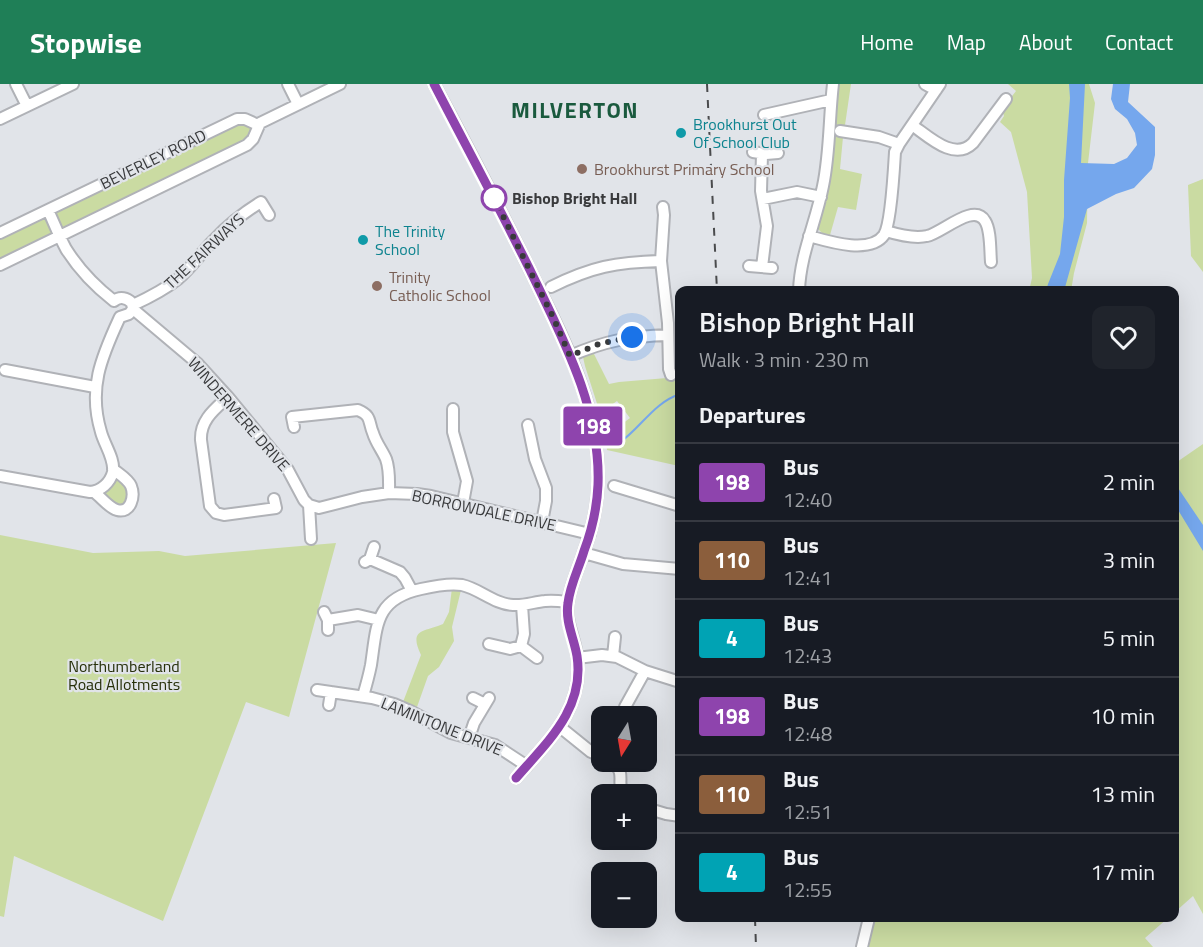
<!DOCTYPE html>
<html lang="en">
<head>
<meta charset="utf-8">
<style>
	:root { --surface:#171b24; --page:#20242c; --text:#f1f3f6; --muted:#9ea1a6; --line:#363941; --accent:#1f7f57 }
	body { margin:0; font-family:"Titillium Web",sans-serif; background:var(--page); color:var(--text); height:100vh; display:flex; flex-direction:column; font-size:22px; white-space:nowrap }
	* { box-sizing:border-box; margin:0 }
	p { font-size:20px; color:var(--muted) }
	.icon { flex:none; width:33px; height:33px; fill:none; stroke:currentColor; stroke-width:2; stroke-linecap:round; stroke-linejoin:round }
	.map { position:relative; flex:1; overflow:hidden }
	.side { position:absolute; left:675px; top:202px; width:504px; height:636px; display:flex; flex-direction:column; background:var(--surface); border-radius:12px; box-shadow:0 6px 24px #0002 }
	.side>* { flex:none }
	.badge { padding:0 12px; border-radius:4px; font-size:21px; line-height:39px }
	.needle { width:39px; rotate:191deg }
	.fabs { position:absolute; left:591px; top:622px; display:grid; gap:12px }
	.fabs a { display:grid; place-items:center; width:66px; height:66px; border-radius:12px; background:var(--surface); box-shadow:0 6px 24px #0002; font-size:30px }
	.you { position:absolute; width:30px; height:30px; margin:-15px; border:4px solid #fff; border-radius:50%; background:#1a73e8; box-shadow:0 0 0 9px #1a73e833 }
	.map>.badge { position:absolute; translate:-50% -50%; box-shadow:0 0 0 3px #fff }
	h2 { padding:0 24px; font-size:22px; line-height:54px }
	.round { display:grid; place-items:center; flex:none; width:63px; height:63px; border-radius:12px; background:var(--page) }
	.summary { display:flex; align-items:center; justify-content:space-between; height:102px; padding:0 24px }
	h1 { font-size:28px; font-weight:600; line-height:45px }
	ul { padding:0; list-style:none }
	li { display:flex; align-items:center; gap:18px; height:78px; padding:0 24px; border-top:2px solid var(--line) }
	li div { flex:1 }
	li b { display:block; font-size:22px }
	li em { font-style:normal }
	li .badge { min-width:66px; font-weight:700; text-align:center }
	header { display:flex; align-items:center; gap:36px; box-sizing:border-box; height:84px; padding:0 30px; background:var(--accent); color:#fff }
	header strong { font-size:28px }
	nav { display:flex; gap:33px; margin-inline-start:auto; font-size:21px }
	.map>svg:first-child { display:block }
	.green { fill:#cadba2 }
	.water { fill:#75a7ed }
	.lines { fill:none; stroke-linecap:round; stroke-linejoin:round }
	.stream { stroke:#75a7ed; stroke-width:2 }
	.minor-casing { stroke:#b0b2b7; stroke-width:14 }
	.minor { stroke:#fff; stroke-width:10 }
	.rail { stroke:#4a4b4d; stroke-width:2; stroke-dasharray:8 8; stroke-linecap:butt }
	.line-casing { stroke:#fff; stroke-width:14 }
	.line { stroke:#8e44ad; stroke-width:9 }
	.walk { stroke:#393a3c; stroke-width:6; stroke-dasharray:0 10.8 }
	.culture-dot { fill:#0f9aa8; stroke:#e1e4e9; stroke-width:2 }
	.education-dot { fill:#8d6e63; stroke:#e1e4e9; stroke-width:2 }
	.stop-dot { fill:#fff; stroke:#8e44ad; stroke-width:3 }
	.labels { text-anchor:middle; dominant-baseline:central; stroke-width:4.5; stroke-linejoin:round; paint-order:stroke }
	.culture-label { font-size:16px; fill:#0d838f; stroke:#e1e4e9; text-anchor:start }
	.street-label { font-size:16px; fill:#393a3c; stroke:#e1e4e9 }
	.education-label { font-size:16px; fill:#785e54; stroke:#e1e4e9; text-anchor:start }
	.stop-label { font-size:16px; font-weight:bold; fill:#393a3c; stroke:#e1e4e9; text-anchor:start }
	.park-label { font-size:16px; fill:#262f09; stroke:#e1e4e9 }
	.district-label { font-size:22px; font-weight:bold; letter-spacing:1.5px; fill:#1a5a3e; stroke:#e1e4e9 }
</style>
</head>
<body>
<header>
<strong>Stopwise</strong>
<nav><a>Home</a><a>Map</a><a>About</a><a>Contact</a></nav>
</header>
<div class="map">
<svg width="1203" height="863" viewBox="0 0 1203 863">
	<rect width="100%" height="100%" fill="#e1e4e9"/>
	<path class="green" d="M837,0h14l-6,41h-6l-1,8 5,4 -3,32 22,5 -6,36 -18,-3 -8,28 -8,-2 -4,-4v-9z
		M1008,0h81l6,19 -7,60 -1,60 -13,50 -3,18h-42l3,-13 -5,-86 -16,-60 -11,-10 4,-6 -2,-7 14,-18z
		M240,37l14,7 -4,10 -185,91 -4,-1c-4,-8 -8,-12 -3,-19z
		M1203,95v93l-12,-16 -3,-71z
		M43,134l3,1 6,12v3l-52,27v-24z
		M593,268l16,32 10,-2 60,-5v89l-72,-16 -1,-14 24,-18 -13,-17 -17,12 -15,-47 -2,-9 4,-3z
		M1203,360v470l-10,-18 -18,16 -1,-448z
		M117,396l8,3 4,16 -9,10 -14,-13c-1,-7 5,-12 11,-16z
		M0,451l93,18 66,-2 26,5 151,-13 -47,174 -43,-15 -83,219 -149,-65 -10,61 -4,-1z
		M452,504l9,2 -9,37 2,14 -15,26 -11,9 -11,31 -14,-5 18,-47c-13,-27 4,-23 22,-31l6,-12z
		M873,834h295l-23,20 8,9h-286z"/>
	<path class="water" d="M1069,0h16l-4,79 33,1 13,-6 10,-13 -2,-12 -8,-14 -12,-10 -4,-10 2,-15h17l-2,18 27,25v28l-3,14 -18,19 -18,6 -29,15 -23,82h-18l2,-7 12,-30 4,-37v-37l6,-82z
		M1174,398l29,43v26l-28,-46z"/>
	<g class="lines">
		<path class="stream" d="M619,359c22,-15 34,-40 61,-49"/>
		<defs>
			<path id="minor" d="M16,0l11,22
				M288,0l10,20
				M434,0c32,60 64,121 94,182 33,68 73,140 70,219 -1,22 -6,45 -14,66 -5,17 -14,34 -16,52 -3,19 7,35 9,53 8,53 -30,86 -61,122
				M925,0l11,6
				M764,31l67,-15
				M0,35l73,-35
				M912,41c16,11 42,37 61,18l33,-44
				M840,47l39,6 20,7
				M753,68l13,2 12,-1
				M763,115l34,-7 24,5
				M663,123l1,8 -3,46 7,62 1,46 2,6
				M48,126c6,13 11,26 18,39 12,19 30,38 48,52
				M886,147c13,4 28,8 41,5 15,-3 47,-34 58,-15 6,9 5,30 6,41
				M0,149l237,-114h8l13,6
				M809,152c18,5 61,19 75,-1 7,-11 10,-66 11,-83l4,-8 41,-60
				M0,181l247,-120 6,-6 7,-16 80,-39
				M749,182l23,2
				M762,183l5,-41 -6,-35 1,-37
				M551,203c40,-20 65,-25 110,-26
				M799,207c1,-36 17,-69 24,-105 7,-33 6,-68 10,-102
				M114,217c6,-5 13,-3 18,2l1,6
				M133,221c15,-7 31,-15 45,-26 13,-11 23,-26 35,-38 14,-15 30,-28 48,-39l8,13
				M133,225l64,54 31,34 60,73 16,30 5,5 2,34
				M570,272c34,-15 61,-20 98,-21
				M5,286l90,17
				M228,313c-13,12 -28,23 -27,43l9,66 6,7 8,2 52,-7 -2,-9
				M453,325v23l14,49 -4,22
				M528,341l7,34 11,29v13l-4,21
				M294,343l-2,-10 66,-7c14,6 10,11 15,23 3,10 9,17 13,26 4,11 3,23 3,34
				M0,392l90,16c11,-1 20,-9 23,-20 2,-13 -9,-28 -12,-40 -13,-43 0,-74 18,-113l1,-2 9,-3 4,-5
				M614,402l66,20
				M94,408c7,5 15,16 23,18 14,4 18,-14 14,-24 -3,-7 -12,-12 -18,-17
				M309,421l10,3 43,-11 27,-4 28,1 14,2 159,38
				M584,469l39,11 57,5
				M370,475l30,13 5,6 7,13
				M365,478l5,-3 4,-12
				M324,528l4,8v10
				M328,536l30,-5 21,5
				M489,560l21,5 11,-3 3,-12 -2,-29
				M521,562l16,12
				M613,572l2,-19
				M577,574l25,-3 15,2 28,14 35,11
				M317,606l55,8 22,6 16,7 41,22 44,12 32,21
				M363,612c3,-10 6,-21 8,-31 6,-40 4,-66 50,-76 13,-3 28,-6 41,-4 18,4 32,19 51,20 11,1 21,-3 32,-4 8,-1 15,0 23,1
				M473,614l12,6
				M329,621l2,-13
				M625,623l20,-36
				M560,643l31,25 11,5
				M469,654l5,-15 15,-25
				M612,678c15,11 4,20 11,33
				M646,724l20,6 14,2
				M862,863l7,-29"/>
		</defs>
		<use href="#minor" class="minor-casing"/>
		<use href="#minor" class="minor"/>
		<path class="rail" d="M707,0l10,207
			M755,834l1,29"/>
	</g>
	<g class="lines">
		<defs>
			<path id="line" d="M434,0c32,62 65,123 96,186 32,67 71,138 68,215 -1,22 -6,45 -14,66 -5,17 -14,34 -16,52 -3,19 6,35 9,53 8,53 -30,86 -61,122"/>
		</defs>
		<use href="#line" class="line-casing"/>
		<use href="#line" class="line"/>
		<path class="walk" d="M494,114l59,119 17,39 29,-12 33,-7"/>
	</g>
	<g class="culture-dot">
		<circle cx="681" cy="49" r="6"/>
		<circle cx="363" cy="156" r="6"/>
	</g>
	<g class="education-dot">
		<circle cx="582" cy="85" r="6"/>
		<circle cx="377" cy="202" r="6"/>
	</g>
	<circle class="stop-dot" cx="494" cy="114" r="12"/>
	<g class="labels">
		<g class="culture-label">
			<text x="693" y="40">Brookhurst Out<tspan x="693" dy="18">Of School Club</tspan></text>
			<text x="375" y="147">The Trinity<tspan x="375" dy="18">School</tspan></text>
		</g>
		<g class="street-label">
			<text transform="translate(153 75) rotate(-26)">BEVERLEY ROAD</text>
			<text transform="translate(204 167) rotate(-43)">THE FAIRWAYS</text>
			<text transform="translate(239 330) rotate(49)">WINDERMERE DRIVE</text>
			<text transform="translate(484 426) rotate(12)">BORROWDALE DRIVE</text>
			<text transform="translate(442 642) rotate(22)">LAMINTONE DRIVE</text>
		</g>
		<g class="education-label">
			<text x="594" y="85">Brookhurst Primary School</text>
			<text x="389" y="193">Trinity<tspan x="389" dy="18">Catholic School</tspan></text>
		</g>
		<g class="stop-label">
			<text x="512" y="114">Bishop Bright Hall</text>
		</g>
		<g class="park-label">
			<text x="124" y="582">Northumberland<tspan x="124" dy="18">Road Allotments</tspan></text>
		</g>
		<g class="district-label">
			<text x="575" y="26">MILVERTON</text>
		</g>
	</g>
</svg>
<div class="fabs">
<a><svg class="needle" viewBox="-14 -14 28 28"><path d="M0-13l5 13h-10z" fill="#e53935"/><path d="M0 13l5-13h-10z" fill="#9ea1a6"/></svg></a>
<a>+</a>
<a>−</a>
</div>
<div class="you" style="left:632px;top:253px"></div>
<b class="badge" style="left:593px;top:342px;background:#8e44ad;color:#fff">198</b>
<section class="side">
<div class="summary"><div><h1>Bishop Bright Hall</h1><p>Walk · 3 min · 230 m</p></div><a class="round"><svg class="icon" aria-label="heart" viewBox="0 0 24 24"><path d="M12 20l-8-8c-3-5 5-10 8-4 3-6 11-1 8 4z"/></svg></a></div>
<h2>Departures</h2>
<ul>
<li><span class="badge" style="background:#8e44ad;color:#fff">198</span><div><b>Bus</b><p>12:40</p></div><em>2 min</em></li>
<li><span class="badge" style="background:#8b5e3c;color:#fff">110</span><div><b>Bus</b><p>12:41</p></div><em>3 min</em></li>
<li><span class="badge" style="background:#00a3b4;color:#fff">4</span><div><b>Bus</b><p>12:43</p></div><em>5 min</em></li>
<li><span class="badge" style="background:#8e44ad;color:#fff">198</span><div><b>Bus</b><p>12:48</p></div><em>10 min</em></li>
<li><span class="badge" style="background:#8b5e3c;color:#fff">110</span><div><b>Bus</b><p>12:51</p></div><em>13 min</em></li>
<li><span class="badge" style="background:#00a3b4;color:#fff">4</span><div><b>Bus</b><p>12:55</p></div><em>17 min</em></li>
</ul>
</section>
</div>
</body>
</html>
